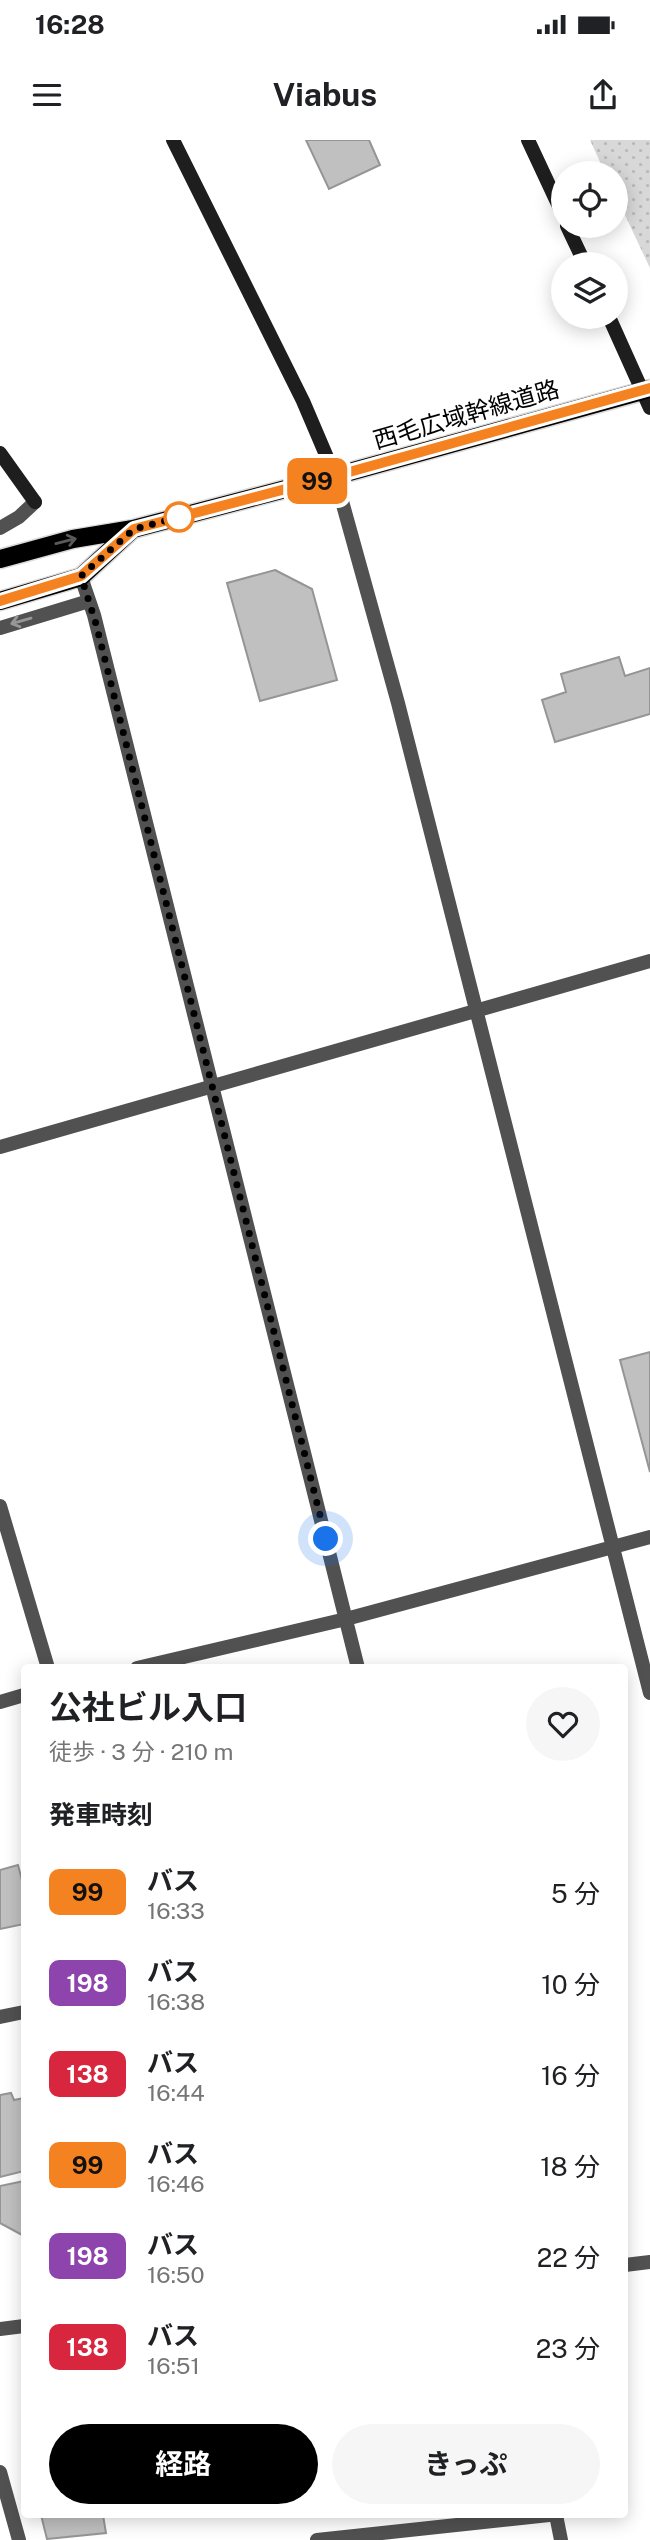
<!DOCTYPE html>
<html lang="ja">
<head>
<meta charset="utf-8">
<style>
	:root { --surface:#fff; --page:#f6f6f6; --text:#202124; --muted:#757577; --accent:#000 }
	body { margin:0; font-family:"Public Sans","Noto Sans JP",sans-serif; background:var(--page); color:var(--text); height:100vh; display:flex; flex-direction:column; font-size:26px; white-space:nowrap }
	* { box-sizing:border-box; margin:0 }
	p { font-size:23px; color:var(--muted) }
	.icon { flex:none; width:38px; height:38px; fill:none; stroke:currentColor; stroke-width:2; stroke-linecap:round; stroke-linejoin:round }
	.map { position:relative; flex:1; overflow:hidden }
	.sheet { position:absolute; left:21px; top:1524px; width:607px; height:854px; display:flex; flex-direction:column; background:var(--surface); border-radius:7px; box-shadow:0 4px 18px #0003 }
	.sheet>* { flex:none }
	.badge { padding:0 14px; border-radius:10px; font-size:24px; line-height:46px }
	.tools { position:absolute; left:551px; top:21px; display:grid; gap:14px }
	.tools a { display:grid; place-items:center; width:77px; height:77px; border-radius:50%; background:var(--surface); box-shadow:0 4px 18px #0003; font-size:35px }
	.you { position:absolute; width:35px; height:35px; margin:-18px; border:5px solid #fff; border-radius:50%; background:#1a73e8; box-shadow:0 0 0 10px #1a73e833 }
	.map>.badge { position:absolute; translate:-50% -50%; box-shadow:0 0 0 4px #fff }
	h2 { padding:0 28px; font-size:26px; line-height:63px }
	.round { display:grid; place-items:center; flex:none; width:74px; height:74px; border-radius:37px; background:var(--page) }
	.headline { display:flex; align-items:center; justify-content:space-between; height:119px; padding:0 28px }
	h1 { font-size:33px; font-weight:700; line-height:52px }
	.button { display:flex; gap:14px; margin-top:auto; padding:14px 28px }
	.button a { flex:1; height:80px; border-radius:42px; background:var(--accent); color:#fff; font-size:28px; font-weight:700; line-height:80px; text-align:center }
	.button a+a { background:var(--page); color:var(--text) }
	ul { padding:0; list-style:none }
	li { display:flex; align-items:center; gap:21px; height:91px; padding:0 28px }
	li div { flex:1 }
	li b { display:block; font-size:26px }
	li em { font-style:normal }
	li .badge { min-width:77px; font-weight:700; text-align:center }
	.status { display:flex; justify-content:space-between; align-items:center; height:49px; padding:0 35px; background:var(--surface); direction:ltr }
	.status svg { height:19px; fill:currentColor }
	header { display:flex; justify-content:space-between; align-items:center; height:91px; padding:0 28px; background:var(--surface); font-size:32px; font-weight:700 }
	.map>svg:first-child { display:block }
	.park { fill:url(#park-dots) }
	.building { fill:#c0c0c0; stroke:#959595; stroke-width:2 }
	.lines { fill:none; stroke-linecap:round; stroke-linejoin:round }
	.primary-casing { stroke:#dbdbdb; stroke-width:21 }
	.street { stroke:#515151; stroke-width:14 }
	.secondary { stroke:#1e1e1e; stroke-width:14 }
	.primary { stroke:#000; stroke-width:18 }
	.oneway { stroke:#595959 }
	.oneway2 { stroke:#979797 }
	.line-casing { stroke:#fff; stroke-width:16 }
	.line { stroke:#f58220; stroke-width:10 }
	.walk { stroke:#000; stroke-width:7; stroke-dasharray:0 12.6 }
	.stop-dot { fill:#fff; stroke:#f58220; stroke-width:3.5 }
	.labels { text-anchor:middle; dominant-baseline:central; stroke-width:7; stroke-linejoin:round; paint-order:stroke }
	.street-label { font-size:24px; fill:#000; stroke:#fff }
</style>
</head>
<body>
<div class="status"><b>16:28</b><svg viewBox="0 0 49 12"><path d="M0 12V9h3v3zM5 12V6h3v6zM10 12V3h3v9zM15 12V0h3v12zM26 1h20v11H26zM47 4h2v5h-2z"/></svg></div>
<header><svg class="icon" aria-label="menu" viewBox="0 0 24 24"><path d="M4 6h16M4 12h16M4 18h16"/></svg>Viabus<svg class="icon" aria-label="share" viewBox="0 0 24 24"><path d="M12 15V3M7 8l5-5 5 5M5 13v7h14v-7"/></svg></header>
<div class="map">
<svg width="650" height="2400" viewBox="0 0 650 2400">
	<defs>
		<pattern id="park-dots" width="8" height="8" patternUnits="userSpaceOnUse" patternTransform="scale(1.75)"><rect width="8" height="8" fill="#d8d8d8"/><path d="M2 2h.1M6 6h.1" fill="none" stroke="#b8b8b8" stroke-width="1.8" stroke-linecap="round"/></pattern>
	</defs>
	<rect width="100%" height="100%" fill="#fff"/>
	<path class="park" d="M590,0h60v128l-34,-72v-23h-11z"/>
	<path class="building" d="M306,0h63l11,25 -51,24z
		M275,430l37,19 25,91 -77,21 -33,-118z
		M619,517l6,19 25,-8v46l-95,28 -13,-42 24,-8 -5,-18z
		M650,1212v120l-30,-112z
		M18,1725l6,23v36l-24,5v-59z
		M11,1953l3,7 10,-2v73l-24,6v-82z
		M24,2041v55l-24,-13v-37z
		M41,2375h62l3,18 -59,6z"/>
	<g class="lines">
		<defs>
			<path id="primary" d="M0,419l73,-20 60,-10 202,-53 315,-87
				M0,461l81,-24 52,-48"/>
		</defs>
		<use href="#primary" class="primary-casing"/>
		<path class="street" d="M335,336l63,227 252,990
			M0,388l19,-11 16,-15
			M81,437l13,38 264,1053
			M0,488l89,-27
			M0,1007l650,-186
			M0,1366l48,162
			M137,1528l209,-49 304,-82
			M0,1562l24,-7
			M0,1877l24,-5
			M625,2125l25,-3
			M0,2189l24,-3
			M0,2332l19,68
			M556,2375l5,25
			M317,2400l232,-25"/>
		<path class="secondary" d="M173,0l130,261 32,75
			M528,0l36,77
			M567,86l18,38
			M609,177l41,91
			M0,313l35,49"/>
		<use href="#primary" class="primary"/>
	</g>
	<defs><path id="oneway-shaft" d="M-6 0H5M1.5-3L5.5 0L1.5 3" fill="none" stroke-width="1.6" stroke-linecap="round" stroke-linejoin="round" transform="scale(1.75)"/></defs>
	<use class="oneway" href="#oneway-shaft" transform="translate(66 401) rotate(-14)"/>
	<use class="oneway2" href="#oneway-shaft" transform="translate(21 481) rotate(164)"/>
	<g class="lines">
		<defs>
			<path id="line" d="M0,461l81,-25 53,-47 201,-53 315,-88"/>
		</defs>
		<use href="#line" class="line-casing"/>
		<use href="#line" class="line"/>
		<path class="walk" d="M179,377l5,-1 -50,13 -53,47 15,48 230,915"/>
	</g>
	<circle class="stop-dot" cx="179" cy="377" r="14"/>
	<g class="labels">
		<g class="street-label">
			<text transform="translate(466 274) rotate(-16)">西毛広域幹線道路</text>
		</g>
	</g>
</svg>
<div class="tools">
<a><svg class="icon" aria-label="locate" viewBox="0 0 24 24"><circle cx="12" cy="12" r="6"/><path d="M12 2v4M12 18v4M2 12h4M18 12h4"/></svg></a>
<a><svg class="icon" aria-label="layers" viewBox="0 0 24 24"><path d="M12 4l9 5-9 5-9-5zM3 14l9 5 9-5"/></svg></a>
</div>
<div class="you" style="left:326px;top:1399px"></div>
<b class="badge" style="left:317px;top:341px;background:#f58220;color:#111">99</b>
<section class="sheet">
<div class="headline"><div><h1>公社ビル入口</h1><p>徒歩 · 3 分 · 210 m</p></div><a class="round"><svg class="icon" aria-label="heart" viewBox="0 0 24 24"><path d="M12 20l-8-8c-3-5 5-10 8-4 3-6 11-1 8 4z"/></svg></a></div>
<h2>発車時刻</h2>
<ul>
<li><span class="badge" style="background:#f58220;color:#111">99</span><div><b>バス</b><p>16:33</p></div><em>5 分</em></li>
<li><span class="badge" style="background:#8e44ad;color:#fff">198</span><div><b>バス</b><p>16:38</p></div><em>10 分</em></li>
<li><span class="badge" style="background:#d7263d;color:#fff">138</span><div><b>バス</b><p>16:44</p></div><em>16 分</em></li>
<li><span class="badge" style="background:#f58220;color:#111">99</span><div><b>バス</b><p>16:46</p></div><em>18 分</em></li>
<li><span class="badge" style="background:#8e44ad;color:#fff">198</span><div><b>バス</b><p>16:50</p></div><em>22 分</em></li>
<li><span class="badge" style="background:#d7263d;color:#fff">138</span><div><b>バス</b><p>16:51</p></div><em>23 分</em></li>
</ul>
<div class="button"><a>経路</a><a>きっぷ</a></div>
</section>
</div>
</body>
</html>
